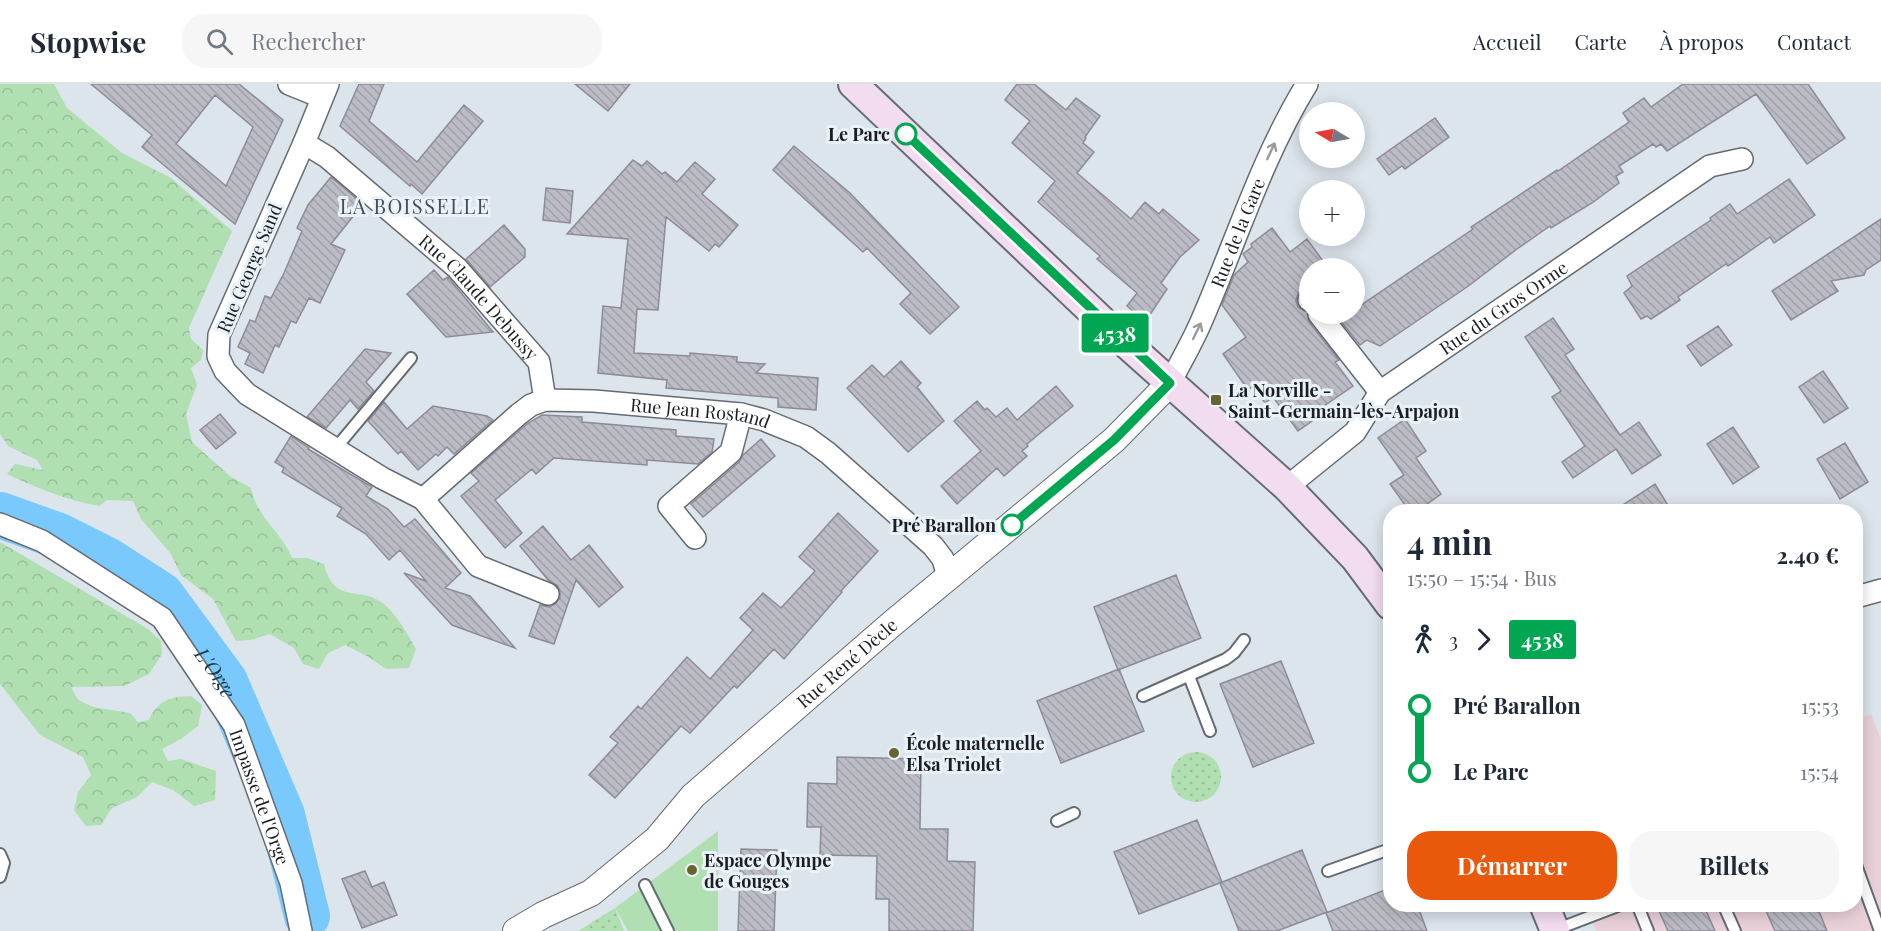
<!DOCTYPE html>
<html lang="fr">
<head>
<meta charset="utf-8">
<style>
	:root { --surface:#fff; --page:#f6f6f7; --text:#1f2937; --muted:#747a83; --line:#e0e1e3; --accent:#ea580c }
	body { margin:0; font-family:"Playfair Display",serif; background:var(--page); color:var(--text); height:100vh; display:flex; flex-direction:column; font-size:22px; white-space:nowrap }
	* { box-sizing:border-box; margin:0 }
	p { font-size:20px; color:var(--muted) }
	.icon { flex:none; width:33px; height:33px; fill:none; stroke:currentColor; stroke-width:2; stroke-linecap:round; stroke-linejoin:round }
	.map { position:relative; flex:1; overflow:hidden }
	.drawer { position:absolute; left:1383px; top:420px; width:480px; height:408px; display:flex; flex-direction:column; background:var(--surface); border-radius:24px; box-shadow:0 3px 15px #0003 }
	.drawer>* { flex:none }
	.badge { padding:0 12px; border-radius:4px; font-size:21px; line-height:39px }
	.needle { width:39px; rotate:280deg }
	.tools { position:absolute; left:1299px; top:18px; display:grid; gap:12px }
	.tools a { display:grid; place-items:center; width:66px; height:66px; border-radius:50%; background:var(--surface); box-shadow:0 3px 15px #0003; font-size:30px }
	.map>.badge { position:absolute; translate:-50% -50%; box-shadow:0 0 0 3px #fff }
	.legs { display:flex; align-items:center; gap:9px; height:66px; padding:0 24px; font-size:20px }
	.legs p { margin-inline-start:auto }
	.overview { display:flex; align-items:center; justify-content:space-between; height:102px; padding:0 24px }
	h1 { font-size:33px; font-weight:700; line-height:45px }
	.action { display:flex; gap:12px; margin-top:auto; padding:12px 24px }
	.action a { flex:1; height:69px; border-radius:24px; background:var(--accent); color:#fff; font-size:24px; font-weight:700; line-height:69px; text-align:center }
	.action a+a { background:var(--page); color:var(--text) }
	ul { padding:0 24px; list-style:none }
	li { display:flex; align-items:center; gap:21px; height:66px; font-size:22px }
	li i { display:grid; place-items:center; width:9px; height:100%; margin:0 8px; background:currentColor }
	li i::after { content:''; width:15px; height:15px; margin:-8px; border:4px solid; border-radius:50%; background:var(--surface) }
	li p { margin-inline-start:auto }
	li:first-child i { background:linear-gradient(#0000 50%,currentColor 0) }
	li:last-child i { background:linear-gradient(currentColor 50%,#0000 0) }
	header { display:flex; align-items:center; gap:36px; box-sizing:border-box; height:84px; padding:0 30px; background:var(--surface); border-bottom:2px solid var(--line) }
	header strong { font-size:28px }
	nav { display:flex; gap:33px; margin-inline-start:auto; font-size:21px }
	.search { width:420px; height:54px; background:var(--page); display:flex; align-items:center; gap:15px; box-sizing:border-box; padding:0 21px; border-radius:24px; color:var(--muted); font-size:22px }
	.map>svg:first-child { display:block }
	.commercial { fill:#ead1d9 }
	.grass { fill:url(#grass-dots) }
	.forest { fill:url(#forest-crowns) }
	.pitch { fill:#b0dfb2 }
	.lines { fill:none; stroke-linecap:round; stroke-linejoin:round }
	.river { stroke:#7ac9fc; stroke-width:46 }
	.building { fill:url(#building-back-hatch); stroke:#8d8c96; stroke-width:1.5; fill-rule:evenodd }
	.service-casing { stroke:#656b73; stroke-width:14 }
	.minor-casing { stroke:#656b73; stroke-width:24 }
	.tertiary-casing { stroke:#656b73; stroke-width:28 }
	.secondary-casing { stroke:#656b73; stroke-width:32 }
	.service { stroke:#fff; stroke-width:10 }
	.minor { stroke:#fff; stroke-width:21 }
	.tertiary { stroke:#fff; stroke-width:26 }
	.secondary { stroke:#f2dcf0; stroke-width:28 }
	.oneway { stroke:#999a9c }
	.line-1-casing { stroke:#fff; stroke-width:14 }
	.line-1 { stroke:#00a651; stroke-width:9 }
	.stop-1-dot { fill:#fff; stroke:#00a651; stroke-width:3 }
	.poi-dot { fill:#68632f; stroke:#e9f1f9; stroke-width:2 }
	.labels { text-anchor:middle; dominant-baseline:central; stroke-width:6; stroke-linejoin:round; paint-order:stroke }
	.stop-label { font-size:18px; font-weight:bold; fill:#1c1f22; stroke:#e9f1f9; text-anchor:end }
	.street-label { font-size:18px; fill:#1c1f22; stroke:#e9f1f9 }
	.poi-label { font-size:18px; font-weight:bold; fill:#1c1f22; stroke:#e9f1f9; text-anchor:start }
	.neighbourhood-label { font-size:20px; letter-spacing:1.5px; fill:#474d54; stroke:#e9f1f9 }
	.water-label { font-size:20px; font-style:italic; fill:#16394e; stroke:#e9f1f9 }
</style>
</head>
<body>
<header>
<strong>Stopwise</strong>
<div class="search"><svg class="icon" aria-label="search" viewBox="0 0 24 24"><circle cx="10" cy="10" r="6"/><path d="M15 15l6 6"/></svg>Rechercher</div>
<nav><a>Accueil</a><a>Carte</a><a>À propos</a><a>Contact</a></nav>
</header>
<div class="map">
<svg width="1881" height="847" viewBox="0 0 1881 847">
	<defs>
		<pattern id="grass-dots" width="8" height="8" patternUnits="userSpaceOnUse" patternTransform="scale(1.5)"><rect width="8" height="8" fill="#b0dfb2"/><path d="M2 2h.1M6 6h.1" fill="none" stroke="#97bf99" stroke-width="1.8" stroke-linecap="round"/></pattern>
		<pattern id="forest-crowns" width="20" height="18" patternUnits="userSpaceOnUse" patternTransform="scale(1.5)"><rect width="20" height="18" fill="#b0dfb2"/><path d="M2 6a3 3 0 1 1 6 0M12 15a3 3 0 1 1 6 0" fill="none" stroke="#97bf99"/></pattern>
		<pattern id="building-back-hatch" width="6" height="6" patternUnits="userSpaceOnUse" patternTransform="scale(1.5)"><rect width="6" height="6" fill="#bcbcc6"/><path d="M-1 5l2 2M0 0l6 6M5-1l2 2" fill="none" stroke="#a1a1aa"/></pattern>
	</defs>
	<rect width="100%" height="100%" fill="#dce4ec"/>
	<path class="commercial" d="M1871,630l10,25v192h-285l-11,-26 271,-1v-183z"/>
	<path class="grass" d="M1171 693a25 25 0 1 1 50 0a25 25 0 1 1-50 0Z
		M615,824l9,23h-46z"/>
	<path class="forest" d="M0,0h54l13,24 55,45 49,25 61,53 -43,97 2,11 12,11 -2,10 -10,8 6,17 -11,29 6,28 39,35 20,11c7,32 29,41 41,70h15l17,6c11,44 38,19 62,42 12,11 22,29 30,43l-7,19 -23,1 -19,-13 -22,-11 -17,8 -9,16 -16,-5 -9,-16 -24,-14 -19,6 -15,1 -23,-42 -32,-24 -10,-21 -30,-35 -8,-18 -26,-1 -8,6c-33,-6 -62,-18 -92,-32l8,-10 28,6 -6,-10 -29,-14 -8,-12z
		M0,458l148,87 13,12 1,13 -13,20 -25,12 -53,1 7,13 15,7 37,6 8,9 11,-2c9,-20 21,-23 42,-24l11,9 -4,21 -17,13 -19,10 6,12 13,-2 35,12 -1,29 -21,6 -21,-16 -21,-8 -15,15 -25,11 -11,17 -15,1 -12,-16 4,-18 13,-17 -8,-18 -43,-22 -40,-51z"/>
	<path class="pitch" d="M718,747v100h-90l-13,-23z"/>
	<g class="lines">
		<path class="river" id="s1" d="M0,431l59,21 48,24 54,35 64,87 57,133 25,101"/>
	</g>
	<path class="building" d="M91,0h148l44,36 -48,104 -93,-77 10,-12zM215,11l38,32 -27,59 -50,-42z
		M359,0h25l-15,37 48,41 47,-57 19,16 -61,73 -11,-10 -1,2 -70,-60z
		M575,0h55l-22,27z
		M1017,0h17l32,26 10,-12 24,18 -15,21 1,1 -3,5 11,9 -17,21 54,46 14,-17 14,12 4,-5 36,31 -19,17 -19,26 6,6 -22,33 -18,-16 10,-13 -40,-34 3,-3 -62,-54 17,-21 -43,-38 18,-22 -25,-21z
		M1683,0h125l37,54 -38,26 -51,-70 -89,57 -6,-7 -5,3 -3,-3 -34,22 4,6 -7,4 3,7 -27,20 -41,25 -1,-2 -33,23 -50,38 -87,59 -13,-6 -7,5 -25,-31h19v-4l119,-81 -2,-2 86,-57 1,1 71,-49 -6,-9 21,-15 7,9z
		M1435,34l14,19 -44,32 -3,-3 -13,9 -12,-16z
		M794,62l56,47 109,114 -29,27 -30,-30 11,-11 -44,-45 -4,4 -90,-82z
		M633,76l9,6 5,-5 15,13 3,-2 12,10 18,-20 20,17 -13,15 36,31 -19,22 -4,-3 -6,7 -43,-34 -8,93 -21,-1 -3,44 56,3v-3l47,4v5l28,2 -9,9 62,5 -2,32 -38,-3v-9l-112,-10 1,-8 -69,-7 5,-67 18,2 7,-69 -61,-5z
		M331,93l32,27 -32,40 14,6 -25,53 -11,-5 -13,25 -5,-2 -12,26 -4,-2 -12,28 -18,-9 5,-11 -12,-6 12,-27 5,2 10,-26 6,2 13,-25 18,-42 -5,-3 11,-23z
		M1789,95l26,36 -41,28 -4,-6 -42,29 -2,-2 -48,33 2,3 -29,19 -4,-3 -6,3 -17,-26 8,-7 -5,-10 84,-56 -1,-2 20,-14 7,10z
		M546,104l27,3 -3,32 -27,-3z
		M1881,135v41l-15,10 -2,5 -33,6 7,10 -47,29 -19,-29z
		M504,141l21,24v8l-35,30 -24,-28z
		M1272,144l18,24 17,-13 21,29h-18v19l-7,2 -5,4 -2,8 2,6 9,5 2,10 30,38 -4,2 18,24 -32,22 4,4 -27,19 -25,-34 -8,6 -12,-17 -5,4 -25,-36 23,-17 -24,-32 12,-30 14,-13 -5,-8 9,-7 -1,-3z
		M434,186l9,10 5,-3 45,55 -47,5 -39,-43z
		M1553,234l21,31 -9,6 55,80 19,-13 22,33 -29,19 -16,-25 -43,29 -11,-16 23,-16 -33,-49 9,-6 -36,-54z
		M1718,242l14,19 -31,21 -14,-20z
		M365,265l26,4 -25,29 8,9 -16,18 -8,-9 -24,28 -19,-11z
		M901,277l20,22 -4,4 27,34 -36,31 -61,-64 25,-23 12,12z
		M1823,287l25,37 -24,15 -25,-36z
		M1056,302l17,20 -46,38 1,2 -6,5 5,5 -23,20 -7,-8 -40,36 -16,-18 40,-35 -27,-30 23,-20 8,9 2,-2 9,9 11,-9 10,12z
		M384,318l23,27 26,-23 54,10 6,4 -39,34 -7,-7 -9,9 -2,-2 -18,16 -17,-19 -3,3 -30,-33z
		M220,330l16,19 -20,16 -16,-19z
		M542,331l40,2v5l94,8v6l38,3 -2,13 -14,12 -51,-4v5l-93,-7 -18,16 -4,-5 -37,31 27,33 -17,15 -44,-52 18,-15 -8,-8 56,-49z
		M1405,335l21,32 -10,7 25,36 -25,18h-6l-20,-28 14,-9 -26,-37z
		M1733,343l26,40 -26,17 -26,-40z
		M291,352l18,12 -1,1 64,38 -6,9 22,13 16,18 11,-8 46,54 -16,15 25,8 45,52 -63,-23 -48,-52 22,8 -26,-31 -11,10 -23,-26 -29,-18 5,-8 -60,-36 2,-4 -9,-6z
		M761,355l14,17 -72,61 -12,-13 48,-42 4,-7z
		M1845,359l23,39 -28,17 -23,-40z
		M1655,400l17,28h-60z
		M838,429l40,38 -37,40 1,1 -58,67 -10,-10 -37,39 -3,-2 -44,47 -9,-7 -66,72 -26,-23 29,-32 -8,-6 28,-31 3,3 46,-52 23,22 43,-49 -13,-12 23,-25 18,15 34,-37 -16,-14z
		M543,442l28,34 18,-15 34,42 -24,20 -23,-27 -22,64 -25,-8 11,-31 9,2 6,-3 5,-6v-6l-2,-6 -10,-6 -28,-34z
		M1176,491l25,63 -83,32 -24,-63z
		M1281,577l33,82 -61,24 -33,-83z
		M1119,585l25,62 -83,32 -24,-62z
		M837,673l84,2 -1,70h28l-1,32 28,1 -2,69h-84v-32h-13l1,-43 -57,-1 1,-28h-14l1,-44 29,1z
		M1197,736l25,62 -83,32 -25,-62z
		M741,765l36,1 -3,81h-36z
		M1302,766l25,62 -50,19h-38l-19,-48z
		M365,787l7,16 12,-5 13,33 -35,13 -20,-49z
		M1390,804v16h27l10,27h-94l-7,-18z
		M1656,820h47l12,27h-47z
		M1763,820h53l11,27h-52z"/>
	<g class="lines">
		<defs>
			<path id="service" d="M335,365l76,-91
				M1189,592l21,55
				M1143,612l83,-37 8,-6 10,-13
				M1057,737l17,-8
				M0,770l4,9 -4,14
				M1856,781l24,66
				M1328,787l62,-22
				M645,801l23,46
				M1637,820l11,27
				M1723,820l12,27
				M1555,846l68,-26"/>
			<g id="minor">
				<path d="M289,0l32,13"/>
				<path d="M328,0l-24,59 -85,192 -1,21 7,15 22,23 135,84 41,21 55,67 70,28"/>
				<path id="s2" d="M304,59l23,14 130,111 82,94 6,38"/>
				<path d="M1309,216h1"/>
				<path d="M1319,230l61,78"/>
				<path id="s3" d="M1170,299c10,-20 22,-40 31,-61 35,-80 60,-163 106,-238"/>
				<path id="s4" d="M1287,403l68,-55 25,-40 330,-226 32,-7"/>
				<path id="s5" d="M423,415l96,-85 12,-9 14,-5 49,1 147,13 23,6 42,17 22,16 105,93 10,13 5,18"/>
				<path id="s6" d="M0,440l42,17 120,77 72,107 57,158 10,48"/>
				<path d="M695,454l-26,-32 62,-54 10,-38"/>
				<path d="M1856,513l25,-7"/>
			</g>
			<g id="tertiary">
				<path id="s7" d="M516,847l27,-16 48,-22 66,-54 36,-43 201,-174 220,-182 56,-57"/>
			</g>
			<path id="secondary" d="M853,0l267,254 167,149 68,71 35,47
				M1544,820l11,27"/>
		</defs>
		<use href="#service" class="service-casing"/>
		<use href="#minor" class="minor-casing"/>
		<use href="#tertiary" class="tertiary-casing"/>
		<use href="#secondary" class="secondary-casing"/>
		<use href="#service" class="service"/>
		<use href="#minor" class="minor"/>
		<use href="#tertiary" class="tertiary"/>
		<use href="#secondary" class="secondary"/>
	</g>
	<defs><path id="oneway-shaft" d="M-6 0H5M1.5-3L5.5 0L1.5 3" fill="none" stroke-width="1.6" stroke-linecap="round" stroke-linejoin="round" transform="scale(1.5)"/></defs>
	<g class="oneway">
		<use href="#oneway-shaft" transform="translate(1271 67) rotate(-65)"/>
		<use href="#oneway-shaft" transform="translate(1197 247) rotate(-64)"/>
	</g>
	<g class="lines">
		<defs>
			<path id="line-1" d="M906,50l264,249 -56,57 -102,85"/>
		</defs>
		<use href="#line-1" class="line-1-casing"/>
		<use href="#line-1" class="line-1"/>
	</g>
	<g class="stop-1-dot">
		<circle cx="906" cy="50" r="10"/>
		<circle cx="1012" cy="441" r="10"/>
	</g>
	<g class="poi-dot">
		<rect x="1210" y="310" width="12" height="12" rx="3"/>
		<circle cx="894" cy="669" r="6"/>
		<circle cx="692" cy="786" r="6"/>
	</g>
	<g class="labels">
		<g class="stop-label">
			<text x="890" y="50">Le Parc</text>
			<text x="996" y="441">Pré Barallon</text>
		</g>
		<g class="street-label">
			<text stroke="none"><textPath href="#s3" startOffset="165">Rue de la Gare</textPath></text>
			<text transform="translate(249 184) rotate(-67)">Rue George Sand</text>
			<text stroke="none"><textPath href="#s2" startOffset="234">Rue Claude Debussy</textPath></text>
			<text stroke="none"><textPath href="#s4" startOffset="284">Rue du Gros Orme</textPath></text>
			<text stroke="none"><textPath href="#s5" startOffset="314">Rue Jean Rostand</textPath></text>
			<text stroke="none"><textPath href="#s7" startOffset="429">Rue René Dècle</textPath></text>
			<text stroke="none"><textPath href="#s6" startOffset="393">Impasse de l'Orge</textPath></text>
		</g>
		<g class="poi-label">
			<text x="1228" y="306">La Norville -<tspan x="1228" dy="21">Saint-Germain-lès-Arpajon</tspan></text>
			<text x="906" y="659">École maternelle<tspan x="906" dy="21">Elsa Triolet</tspan></text>
			<text x="704" y="776">Espace Olympe<tspan x="704" dy="21">de Gouges</tspan></text>
		</g>
		<g class="neighbourhood-label">
			<text x="415" y="121">LA BOISSELLE</text>
		</g>
		<g class="water-label">
			<text stroke="none"><textPath href="#s1" startOffset="276">L'Orge</textPath></text>
		</g>
	</g>
</svg>
<div class="tools">
<a><svg class="needle" viewBox="-14 -14 28 28"><path d="M0-13l5 13h-10z" fill="#e53935"/><path d="M0 13l5-13h-10z" fill="#747a83"/></svg></a>
<a>+</a>
<a>−</a>
</div>
<b class="badge" style="left:1115px;top:249px;background:#00a651;color:#fff">4538</b>
<section class="drawer">
<div class="overview"><div><h1>4 min</h1><p>15:50 – 15:54 · Bus</p></div><b>2.40 €</b></div>
<div class="legs"><svg class="icon" aria-label="walk" viewBox="0 0 24 24"><circle cx="13" cy="4" r="2"/><path d="M13 8l-2 6 4 7M11 14l-3 7M7 12l3-4h3l4 4"/></svg>3<svg class="icon" aria-label="forward" viewBox="0 0 24 24"><path d="M9 5l7 7-7 7"/></svg><b class="badge" style="background:#00a651;color:#fff">4538</b></div>
<ul>
<li><i style="color:#00a651"></i><b>Pré Barallon</b><p>15:53</p></li>
<li><i style="color:#00a651"></i><b>Le Parc</b><p>15:54</p></li>
</ul>
<div class="action"><a>Démarrer</a><a>Billets</a></div>
</section>
</div>
</body>
</html>
